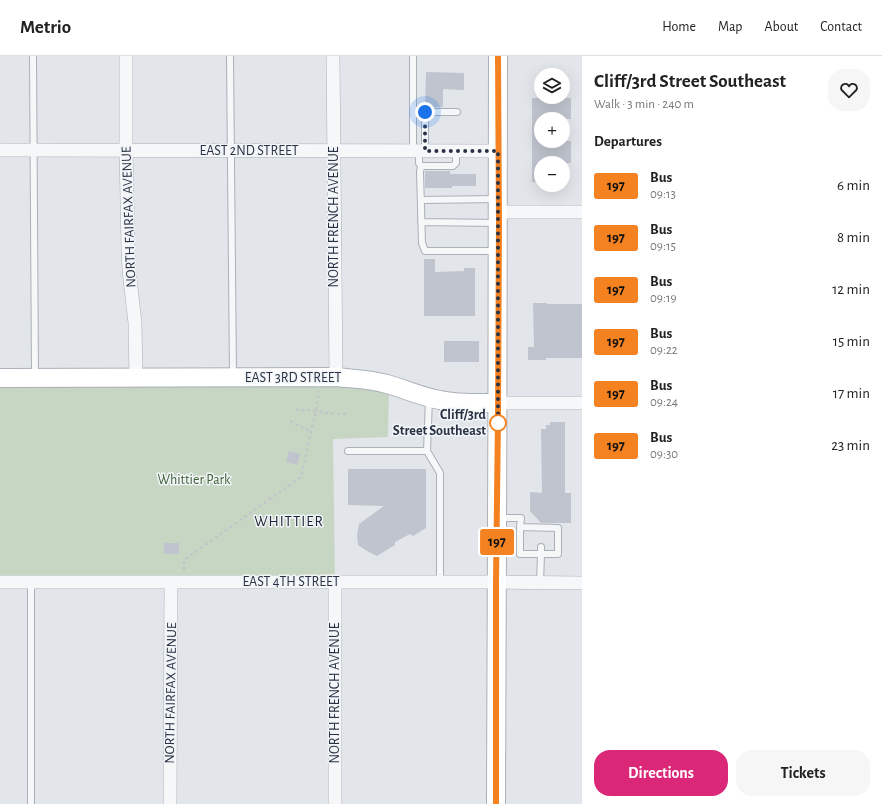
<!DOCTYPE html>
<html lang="en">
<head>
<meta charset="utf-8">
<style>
	:root { --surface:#fff; --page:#f6f6f6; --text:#222; --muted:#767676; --line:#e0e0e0; --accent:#db2777 }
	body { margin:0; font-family:"Alegreya Sans",sans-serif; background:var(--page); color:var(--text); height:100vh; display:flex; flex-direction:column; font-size:15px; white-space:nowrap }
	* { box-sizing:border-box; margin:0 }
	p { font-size:13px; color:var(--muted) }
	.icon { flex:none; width:22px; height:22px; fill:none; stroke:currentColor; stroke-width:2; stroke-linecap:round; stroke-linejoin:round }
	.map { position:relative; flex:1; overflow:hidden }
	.panel { display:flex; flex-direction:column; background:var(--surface); width:300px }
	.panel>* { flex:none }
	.badge { padding:0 8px; border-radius:3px; font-size:14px; line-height:26px }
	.controls { position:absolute; left:534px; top:12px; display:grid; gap:8px }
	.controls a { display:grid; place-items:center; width:36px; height:36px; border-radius:50%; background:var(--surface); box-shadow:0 4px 16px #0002; font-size:20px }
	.you { position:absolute; width:20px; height:20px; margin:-10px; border:3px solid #fff; border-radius:50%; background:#1a73e8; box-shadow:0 0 0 6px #1a73e833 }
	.map>.badge { position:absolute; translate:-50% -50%; box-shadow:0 0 0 2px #fff }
	h2 { padding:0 12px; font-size:15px; line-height:36px }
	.round { display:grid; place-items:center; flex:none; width:42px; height:42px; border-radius:16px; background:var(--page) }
	.summary { display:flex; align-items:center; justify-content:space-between; height:68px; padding:0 12px }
	h1 { font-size:19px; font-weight:700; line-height:30px }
	.action { display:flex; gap:8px; margin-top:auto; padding:8px 12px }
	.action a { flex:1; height:46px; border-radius:16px; background:var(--accent); color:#fff; font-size:16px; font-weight:700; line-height:46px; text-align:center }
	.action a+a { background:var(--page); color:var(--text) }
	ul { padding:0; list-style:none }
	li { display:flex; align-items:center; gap:12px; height:52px; padding:0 12px }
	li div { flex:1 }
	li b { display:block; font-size:15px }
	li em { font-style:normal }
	li .badge { min-width:44px; font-weight:700; text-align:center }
	header { display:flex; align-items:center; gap:24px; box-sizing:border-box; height:56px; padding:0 20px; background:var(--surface); border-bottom:1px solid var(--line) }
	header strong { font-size:19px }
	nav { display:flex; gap:22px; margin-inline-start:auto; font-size:14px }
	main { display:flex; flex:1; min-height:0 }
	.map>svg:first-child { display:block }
	.green { fill:#c7d5c3 }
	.building { fill:#bfc4ce }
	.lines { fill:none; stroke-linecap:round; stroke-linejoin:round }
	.lane-casing { stroke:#aab0b9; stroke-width:8 }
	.street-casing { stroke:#aab0b9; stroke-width:14 }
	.secondary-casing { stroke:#aab0b9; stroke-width:20 }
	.path { stroke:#c0c4ca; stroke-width:2; stroke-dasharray:3 3; stroke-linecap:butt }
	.lane { stroke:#f5f7f9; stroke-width:6 }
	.street { stroke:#f5f7f9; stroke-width:13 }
	.secondary { stroke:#fff; stroke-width:18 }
	.line-casing { stroke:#fff; stroke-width:9 }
	.line { stroke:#f58220; stroke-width:6 }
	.walk { stroke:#293244; stroke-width:4; stroke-dasharray:0 7.2 }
	.stop-dot { fill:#fff; stroke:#f58220; stroke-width:2 }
	.labels { text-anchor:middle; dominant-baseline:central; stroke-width:3; stroke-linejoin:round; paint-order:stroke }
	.street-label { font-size:14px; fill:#293244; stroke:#f2f5f8 }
	.stop-label { font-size:14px; font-weight:bold; fill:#293244; stroke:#f2f5f8; text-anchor:end }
	.park-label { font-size:14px; fill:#3c6136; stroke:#f2f5f8 }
	.neighbourhood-label { font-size:15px; letter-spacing:1px; fill:#1c2335; stroke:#f2f5f8 }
</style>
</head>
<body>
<header>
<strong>Metrio</strong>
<nav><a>Home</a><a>Map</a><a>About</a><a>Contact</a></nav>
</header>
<main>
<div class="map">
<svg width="582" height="748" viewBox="0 0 582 748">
	<rect width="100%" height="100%" fill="#e2e6eb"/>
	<path class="green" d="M0,322l389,6 -1,53 -55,2 2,143h-335z"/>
	<path class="building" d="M426,16l38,1v17l-21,-1v18h-18z
		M532,42h39v21h-30v22h30v22h-30v19h-9z
		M425,115h25v3h26v12h-24v2h-27z
		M424,203h11v13l29,-1v-3h11v48h-51z
		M533,247h14v1h35v54h-36v2h-18v-13h6z
		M444,285h35v21h-35z
		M550,366h15v71h6v30h-30l-11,-12v-19l12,1 -1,-64h5v-4h4z
		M289,395l11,3 -3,11 -11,-3z
		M348,413h78v59l-13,8 -3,-2 -15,8v3l-18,11 -10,-5 -9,-6 -1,-10 2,-11 25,-18 -36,-1z
		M164,487h15v11h-15z"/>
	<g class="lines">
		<defs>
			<path id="lane" d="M33,0l2,320
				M230,0l3,320
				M413,0v95
				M419,95v12l2,3h32l3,-3v-12
				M425,95v-39h32
				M421,110l-1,6 2,71 3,8h71
				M421,144l76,-1
				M421,166l76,1
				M429,343l-2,52 13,22v109
				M348,395h79
				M499,462h22l-1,9 38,1v26h-17l-1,29
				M520,471v27h21v-7
				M31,526v222"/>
			<path id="street" d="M126,0v95l2,96 1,23 6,53 1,55
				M333,0l3,321
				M0,94l498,1
				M499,156h83
				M498,347h84
				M0,526h496l86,1
				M335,526v222
				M170,748l1,-222"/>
			<path id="secondary" d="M0,322l336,-1c17,2 34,2 51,7 18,5 35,13 53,16 19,4 39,3 58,3
				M496,748c0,-249 3,-499 2,-748"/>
		</defs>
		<use href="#lane" class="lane-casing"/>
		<use href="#street" class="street-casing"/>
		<use href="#secondary" class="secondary-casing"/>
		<path class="path" d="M296,353l3,2 11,-1 15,3 22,1
			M290,365l21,11
			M184,514v-10l117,-83 15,-66 3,-20"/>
		<use href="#lane" class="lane"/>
		<use href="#street" class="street"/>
		<use href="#secondary" class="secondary"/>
	</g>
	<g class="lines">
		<defs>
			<path id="line" d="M496,748v-222l2,-165 1,-194 -1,-167"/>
		</defs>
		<use href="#line" class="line-casing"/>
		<use href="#line" class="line"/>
		<path class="walk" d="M425,56v39h73v272"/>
	</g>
	<circle class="stop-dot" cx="498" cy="367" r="8"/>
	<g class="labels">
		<g class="street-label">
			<text x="249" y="95">EAST 2ND STREET</text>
			<text transform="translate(129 161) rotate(-92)">NORTH FAIRFAX AVENUE</text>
			<text transform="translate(334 161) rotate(-90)">NORTH FRENCH AVENUE</text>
			<text x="293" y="322">EAST 3RD STREET</text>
			<text x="291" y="526">EAST 4TH STREET</text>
			<text transform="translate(171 637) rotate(-89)">NORTH FAIRFAX AVENUE</text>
			<text transform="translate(335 637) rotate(-90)">NORTH FRENCH AVENUE</text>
		</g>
		<g class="stop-label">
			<text x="486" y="359">Cliff/3rd<tspan x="486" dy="16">Street Southeast</tspan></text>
		</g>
		<g class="park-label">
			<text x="194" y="424">Whittier Park</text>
		</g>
		<g class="neighbourhood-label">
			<text x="289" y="465">WHITTIER</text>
		</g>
	</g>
</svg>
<div class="controls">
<a><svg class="icon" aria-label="layers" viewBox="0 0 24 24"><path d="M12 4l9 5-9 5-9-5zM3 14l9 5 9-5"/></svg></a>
<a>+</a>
<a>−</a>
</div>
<div class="you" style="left:425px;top:56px"></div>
<b class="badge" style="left:497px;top:486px;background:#f58220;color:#111">197</b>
</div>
<section class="panel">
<div class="summary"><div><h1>Cliff/3rd Street Southeast</h1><p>Walk · 3 min · 240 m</p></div><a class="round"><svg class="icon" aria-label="heart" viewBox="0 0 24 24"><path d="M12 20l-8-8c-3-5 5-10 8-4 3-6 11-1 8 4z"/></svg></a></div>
<h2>Departures</h2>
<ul>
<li><span class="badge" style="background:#f58220;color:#111">197</span><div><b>Bus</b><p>09:13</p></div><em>6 min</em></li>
<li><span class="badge" style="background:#f58220;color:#111">197</span><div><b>Bus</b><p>09:15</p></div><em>8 min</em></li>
<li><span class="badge" style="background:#f58220;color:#111">197</span><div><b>Bus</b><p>09:19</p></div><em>12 min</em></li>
<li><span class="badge" style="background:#f58220;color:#111">197</span><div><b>Bus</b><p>09:22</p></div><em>15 min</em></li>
<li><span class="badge" style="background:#f58220;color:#111">197</span><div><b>Bus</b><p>09:24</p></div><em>17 min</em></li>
<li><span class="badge" style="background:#f58220;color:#111">197</span><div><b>Bus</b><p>09:30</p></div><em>23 min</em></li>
</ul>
<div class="action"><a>Directions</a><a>Tickets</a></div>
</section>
</main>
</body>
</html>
